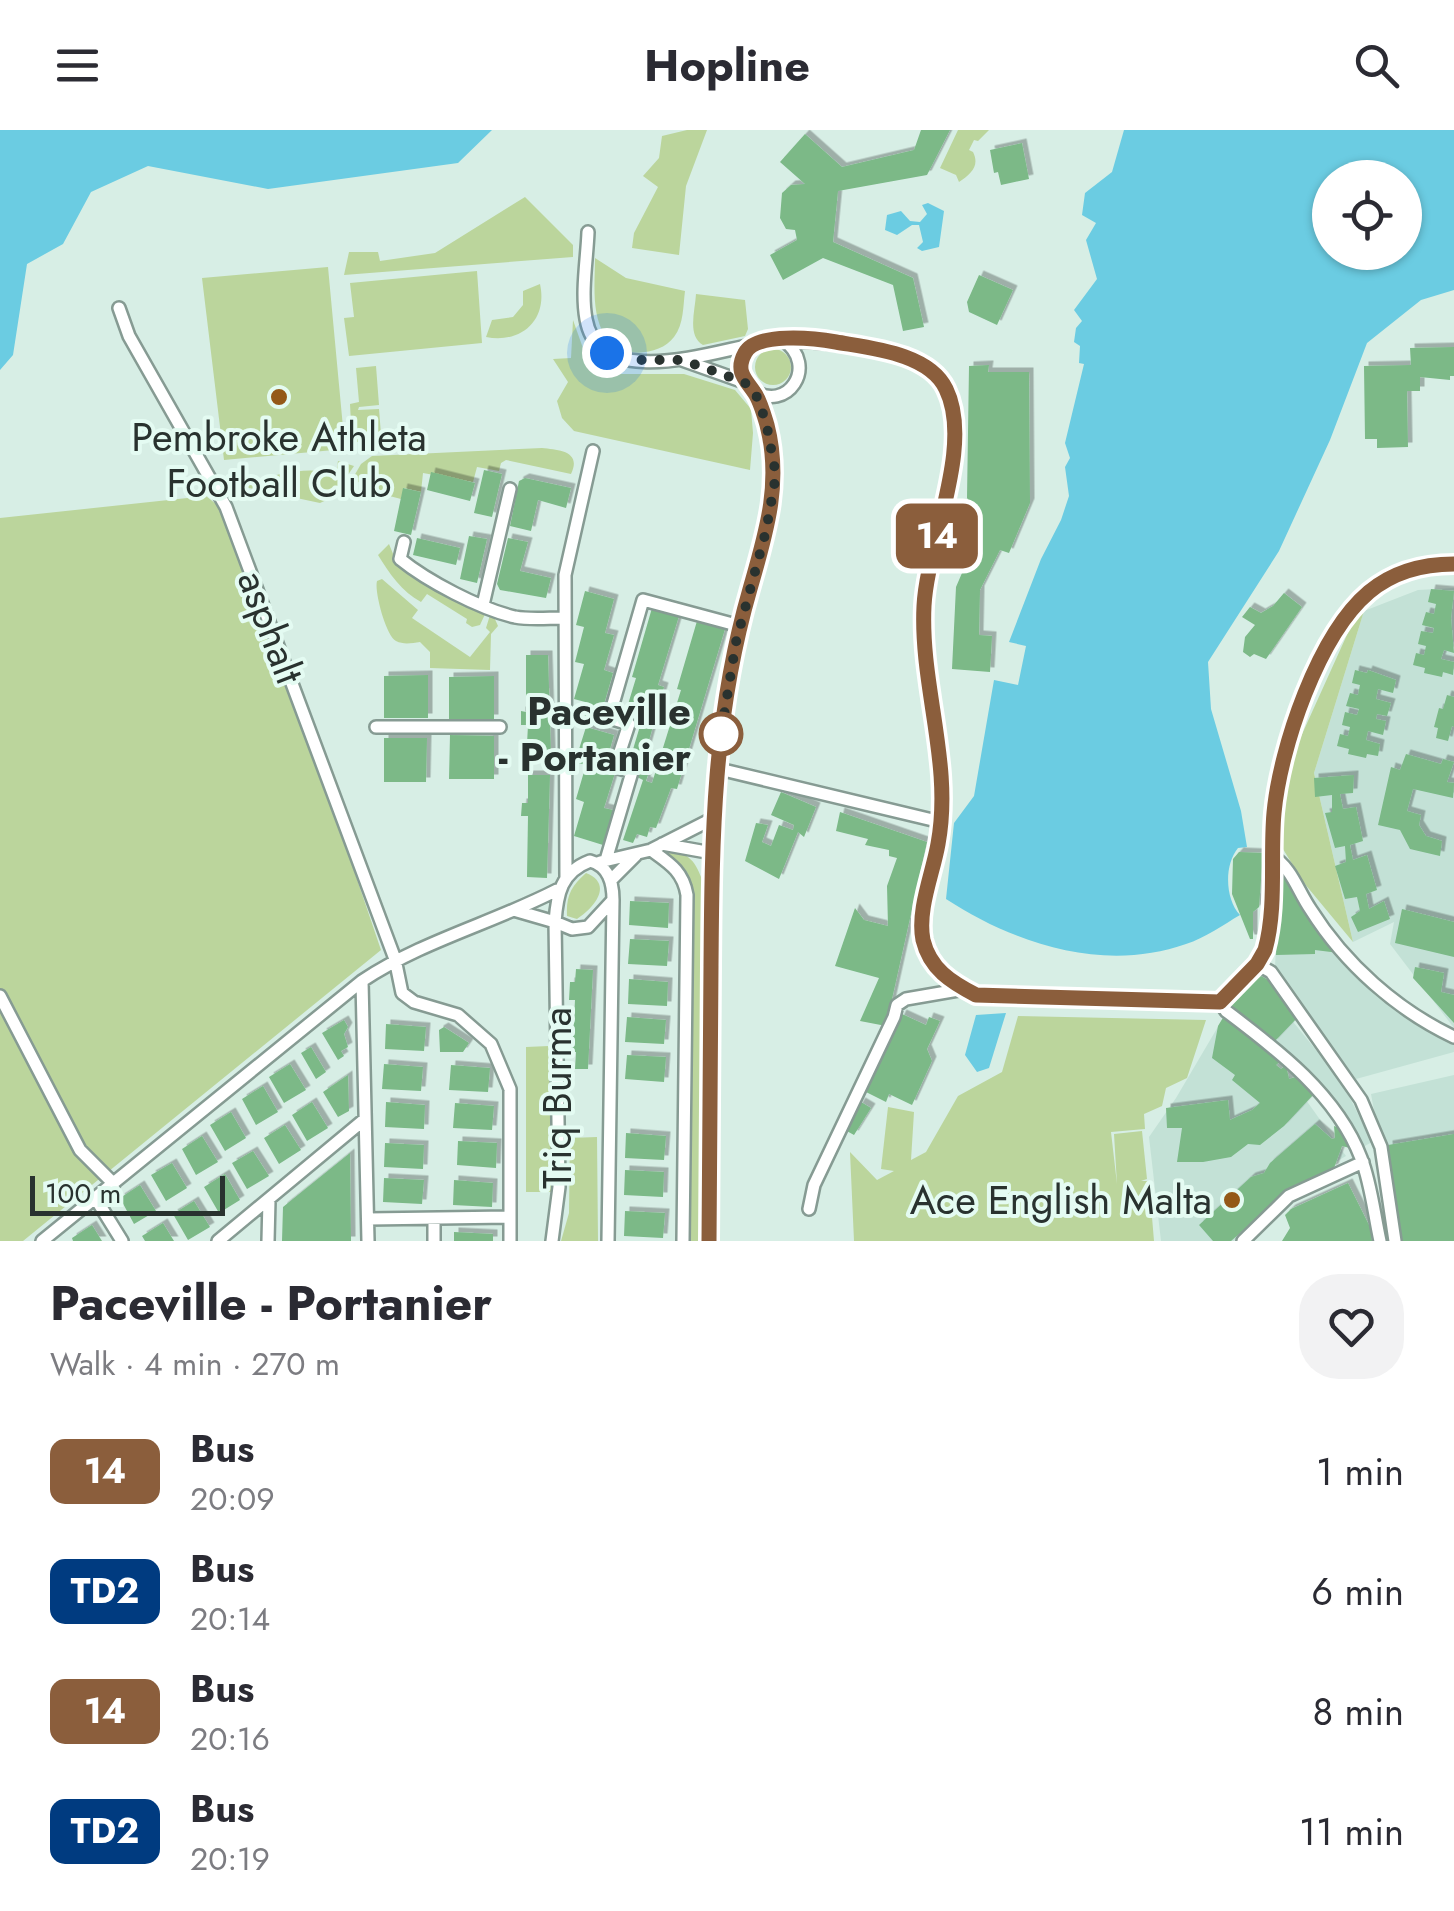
<!DOCTYPE html>
<html lang="en">
<head>
<meta charset="utf-8">
<style>
	:root { --surface:#fff; --page:#f2f2f3; --text:#2b2b33; --muted:#7c7c81 }
	body { margin:0; font-family:Jost,sans-serif; background:var(--page); color:var(--text); height:100vh; display:flex; flex-direction:column; font-size:38px; white-space:nowrap }
	* { box-sizing:border-box; margin:0 }
	p { font-size:32px; color:var(--muted) }
	.icon { flex:none; width:55px; height:55px; fill:none; stroke:currentColor; stroke-width:2; stroke-linecap:round; stroke-linejoin:round }
	.map { position:relative; height:1111px; overflow:hidden }
	.details { display:flex; flex-direction:column; background:var(--surface); flex:1 }
	.details>* { flex:none }
	.badge { padding:0 20px; border-radius:15px; font-size:35px; line-height:65px }
	.buttons { position:absolute; left:1312px; top:30px; display:grid; gap:20px }
	.buttons a { display:grid; place-items:center; width:110px; height:110px; border-radius:50%; background:var(--surface); box-shadow:0 2px 8px #0004; font-size:50px }
	.scale { position:absolute; left:30px; bottom:25px; width:195px; box-sizing:border-box; padding-left:10px; border:5px solid #29322f; border-top:0; font-size:28px; line-height:35px; white-space:nowrap; color:#29322f; -webkit-text-stroke:8px #e4fbf2; paint-order:stroke }
	.you { position:absolute; width:50px; height:50px; margin:-25px; border:8px solid #fff; border-radius:50%; background:#1a73e8; box-shadow:0 0 0 15px #1a73e833 }
	.map>.badge { position:absolute; translate:-50% -50%; box-shadow:0 0 0 5px #fff }
	.round { display:grid; place-items:center; flex:none; width:105px; height:105px; border-radius:40px; background:var(--page) }
	.overview { display:flex; align-items:center; justify-content:space-between; height:170px; padding:0 50px }
	h1 { font-size:48px; font-weight:700; line-height:75px }
	ul { padding:0; list-style:none }
	li { display:flex; align-items:center; gap:30px; height:120px; padding:0 50px }
	li div { flex:1 }
	li b { display:block; font-size:38px }
	li em { font-style:normal }
	li .badge { min-width:110px; font-weight:700; text-align:center }
	header { display:flex; justify-content:space-between; align-items:center; height:130px; padding:0 50px; background:var(--surface); font-size:45px; font-weight:700 }
	.map>svg:first-child { display:block }
	.built { fill:#c3e1d6 }
	.green { fill:#bbd59c }
	.water { fill:#6bcce2; fill-rule:evenodd }
	.building { fill:#7bb987; filter:url(#shadow) }
	.lines { fill:none; stroke-linecap:round; stroke-linejoin:round }
	.street-casing { stroke:#869b93; stroke-width:16 }
	.street { stroke:#fff; stroke-width:11 }
	.line-casing { stroke:#fff; stroke-width:22 }
	.line { stroke:#8b5e3c; stroke-width:15 }
	.walk { stroke:#29322f; stroke-width:10; stroke-dasharray:0 18 }
	.poi-dot { fill:#945918; stroke:#e4fbf2; stroke-width:4 }
	.stop-dot { fill:#fff; stroke:#8b5e3c; stroke-width:5 }
	.labels { text-anchor:middle; dominant-baseline:central; stroke-width:8; stroke-linejoin:round; paint-order:stroke }
	.poi-label { font-size:40px; fill:#29322f; stroke:#e4fbf2 }
	.street-label { font-size:40px; fill:#29322f; stroke:#e4fbf2 }
	.stop-label { font-size:40px; font-weight:bold; fill:#29322f; stroke:#e4fbf2; text-anchor:end }
</style>
</head>
<body>
<header><svg class="icon" aria-label="menu" viewBox="0 0 24 24"><path d="M4 6h16M4 12h16M4 18h16"/></svg>Hopline<svg class="icon" aria-label="search" viewBox="0 0 24 24"><circle cx="10" cy="10" r="6"/><path d="M15 15l6 6"/></svg></header>
<div class="map">
<svg width="1454" height="1111" viewBox="0 0 1454 1111">
	<defs>
		<filter id="shadow"><feDropShadow dx="4.5" dy="-4.5" stdDeviation="0" flood-color="#0004"/></filter>
	</defs>
	<rect width="100%" height="100%" fill="#d7eee5"/>
	<path class="built" d="M1454,458v440l-64,-84 4,-22 -41,20 -39,-169 50,-162 54,-21z
		M1279,742l10,9 55,79 54,52 56,31v9l-98,27 -81,-111z
		M1259,850l83,102 30,60 -9,5 -26,-40 -105,-101z
		M1219,895l67,47 60,84 -63,37 -49,48h-73l-12,-104 27,-39z
		M1454,945v166h-56l-27,-147z"/>
	<path class="green" d="M687,0h20l-21,56 -7,69 -47,-7 2,-15 24,-46 -15,-11 16,-18 3,-22z
		M958,0h31l-11,11 -4,-1 -5,10 4,2c7,14 -2,22 -14,30l-3,-7 -16,-7z
		M525,67l48,48v12l-229,18 5,-23h29l2,9 55,-8z
		M595,128l31,20 59,13c-2,15 -1,33 -11,46 -15,20 -56,22 -69,-1 -14,-23 -10,-53 -10,-78z
		M328,137l17,182 -121,11 -22,-182z
		M477,141l5,72 -133,13 -5,-38 10,-1 -4,-34z
		M540,154c8,36 -19,60 -54,53l6,-17 21,-3 10,-12v-14z
		M696,164l49,6 3,29 -3,7 -42,9c-16,-9 -8,-34 -7,-51z
		M573,190l11,31 29,23h71l51,16 16,19 2,24 -3,37 -176,-39 -12,-13 -5,-17 11,-19 -15,-23 18,-1z
		M755 237a18 18 0 1 1 36 0a18 18 0 1 1-36 0Z
		M376,236l3,39 -20,2 -1,3 21,-1 3,38 -20,2 -1,-7h-9l-2,-38 9,-2 -3,-34z
		M542,318c17,2 40,3 29,26l-65,-14 -5,3 -2,8 -22,-4 -4,15 -50,-9 -2,19 -17,-4 -3,11 -27,-7 -13,-12 -18,15 18,-31 11,-8z
		M338,331l16,5 -21,31 -13,6 -76,-16 3,-5c30,-7 58,-17 89,-8z
		M206,366l15,12 85,221 75,221 -358,291h-23v-723z
		M389,414l9,22 32,22 56,24 -6,13 -8,2 -6,-4 1,-4 -40,-25 -6,8c-19,-10 -32,-29 -43,-47z
		M382,449l36,31 -6,8 58,39 20,-25 -4,-4 4,-13 4,2 4,9 -7,8 -1,36 -60,-2v-16l-10,-10c-8,1 -16,3 -24,-1 -10,-5 -22,-50 -19,-60z
		M1364,481l-50,162 39,169 -49,-59 -26,-42 11,-78 66,-146z
		M665,721c23,1 29,8 37,28l-3,362h-11l2,-357 -3,-12z
		M586,743c28,11 8,35 -9,46l-10,-3c-1,-20 4,-30 19,-43z
		M1018,886l188,4 -19,58 -21,10 -4,18 -18,8 1,15 -34,3 6,52 -3,-50 28,-3 5,48 -6,2h8l5,60h-300l-4,-89 27,28 17,-9 -13,-2 7,-62 26,5 -3,48 15,-8 32,-56 44,-24z
		M549,916l3,146h-26v-145z
		M597,1007l1,104h-37l8,-28 1,-75z"/>
	<path class="water" d="M0,0h492l-34,33 -190,26 -120,-23 -57,26 -28,52 -36,20 -14,91 -13,15z
		M1124,0h330v160l-33,10 -54,43 -37,97 -51,111 -71,111 3,47 30,102 6,36 -9,1c-14,17 -13,51 2,67 -17,10 -35,23 -54,29 -82,29 -171,0 -240,-45l8,-76 20,-27 20,-116 24,5 8,-39 -17,-4 32,-83 20,-39 8,-24 -4,-29 5,-9 -5,-15 19,-79 -5,-1 1,-17 -6,-4 2,-14 6,-7 -8,-11 23,-31 -11,-39 10,-17 -14,-8 3,-22 27,-21zM1330,48h75v74h-75z
		M928,73l16,8 -5,36 -17,4 -5,-3 6,-6 -4,-17h-7l-15,10 -12,-5 2,-15 14,-4 9,10 10,1 7,-8 -5,-9z
		M1006,883l-17,55 -12,4 -12,-17 11,-40z"/>
	<path class="building" d="M921,0h29l-23,45 -89,16 -5,51 80,36 11,49 -21,4 -10,-46 -70,-27 -40,22 -13,-25 27,-15 -2,-10 -9,-1 -6,-11 2,-25 9,-8 14,-1 -25,-22 25,-28 37,33 72,-17z
		M1022,13l7,36 -28,6 -3,-13 -4,1 -4,-23z
		M979,145l34,15 -16,35 -28,-13 -2,-10z
		M1454,217v29h-4v4l-30,-3v14h-13l1,56 -31,1v-9h-12l-1,-73 47,-1 -1,-17z
		M989,235l-1,7h41l1,131 -21,50 -9,-3 -20,40 -1,45 13,1 -2,36 -38,-3 4,-82 18,-42 -10,-7 12,-28 -9,-12 2,-132z
		M484,340l18,4 -10,43 -18,-4z
		M431,342l44,11 -5,18 -43,-11z
		M525,348l46,10 -5,20 -28,-8 -7,31 -21,-5 9,-45z
		M403,358l18,4 -10,43 -17,-4z
		M469,406l18,3 -10,44 -17,-4z
		M417,408l43,10 -4,17 -43,-10z
		M508,408l20,4 -8,29 31,7 -5,20 -46,-8 -3,-6z
		M1431,459l23,2 -3,27 3,35 -10,-3 -3,9 13,3 -1,13 -10,-3 -1,5 -18,-4 1,-5 -12,-3 3,-12 8,2 2,-9 -8,-2 3,-13 12,2 1,-5 -12,-3 4,-13 8,2 2,-10 -8,-2z
		M585,461l29,8 -9,34 9,2 -10,35 9,3 -15,52 -14,-4 5,-18 -15,-4 10,-35 -9,-2 9,-35 -8,-2z
		M1284,463l18,14 -36,52 -12,-5 -4,3 -7,-5 2,-15 10,-12 -13,-8 8,-10 11,6 12,-7z
		M652,478l27,8 -21,69 6,2 -23,82 8,3 -3,9 6,2 29,-93 -4,-1 20,-68 28,8 -48,160 -6,-1 -15,40 -6,-1 -3,10 -10,-3 -4,9 -10,-3 20,-60 -8,-4 2,-8 -9,-2 15,-50 -17,-5 10,-33 -4,-1z
		M526,525h22l3,98h-17v-9h-7l1,-19h-7v-14l5,1z
		M1355,540l12,3 1,-3 28,10 -3,13 -15,-4 -2,10 15,4 -4,13 -10,-2 -1,5 10,2 -3,14 -15,-4 -2,9 14,4 -2,12 -11,-2 -1,4 -18,-4 1,-5 -12,-3 3,-12 8,2 2,-9 -8,-2 3,-13 12,3 2,-6 -13,-3 4,-13 8,2 2,-10 -8,-2z
		M428,545v43h-44v-42z
		M494,546v43h-45v-42z
		M1447,565l7,2v30l-2,-1 -4,15 -12,-3 2,-10 -4,-1 5,-19 4,1z
		M586,597l28,8 -10,35 11,3 -11,35 9,2 -10,35 -29,-9 10,-34 -8,-3 10,-34 -11,-3z
		M450,605l44,1v43h-45z
		M384,608h43l-1,44h-42z
		M1406,624l35,10 2,-5 11,3 -7,20 7,1 -1,15 -40,-9 -6,22 14,4 -2,10 7,11 16,5 -2,15 -30,-7 -10,-19 -22,-5 13,-58 9,3z
		M528,645h22l-3,103 -20,-1 1,-61h-7l1,-13h6z
		M1354,645l-1,18 -13,1 3,15 13,-2 7,34 -13,4 3,15 14,-5 10,35 -11,4 3,15 15,-8 6,18 -32,13 -7,-15 9,-6 -3,-14 -12,2 -10,-33 11,-4 -1,-16 -10,2 -10,-35 7,-1v-17l-17,2 -1,-19z
		M781,662l35,15 -12,30 -6,-5 -19,47 -34,-18 11,-38 12,2 -6,17 9,4 8,-21 14,5 1,-5 -23,-10z
		M840,682l87,30 -41,184 -26,-5 19,-43 -44,-12 20,-58 9,12 24,6 -1,-40 10,-28 -8,-2v-6l-24,-5 3,-6 -32,-8z
		M1239,722l24,1 -4,54 -6,5v27h-3l-18,-45 1,-35z
		M1280,741l8,4 51,78 -24,-3v4l-39,1z
		M630,771l39,2 -1,25 -39,-3z
		M1402,779l52,13v35l-59,-14z
		M630,809l39,2 -2,25 -39,-2z
		M1415,837l29,6 -3,19 13,3v28l-41,-45z
		M576,839l17,1 -5,99h-13l1,-17h-7l1,-16 3,1 2,-37h-6l1,-18h5z
		M1261,846l9,5 27,37 -24,25 -41,-32 -2,-5 3,-8z
		M629,849l39,3 -1,24 -39,-2z
		M902,884l24,11 3,-8 11,4 -13,28 5,12 -20,44 -23,-11 -3,8 -20,-10z
		M1224,886l58,44 -6,5 5,4 5,-4 3,14 10,-3 14,19 -29,31 -24,19 -12,-1 -17,13 -28,5h-26l5,-34h-15l-1,-20 62,-8 2,20 22,-10 8,-7 -28,-23 3,-5 -23,-17 6,-32z
		M627,887l39,3 -2,24 -39,-2z
		M344,890l4,7 -4,7 4,13 -7,4 3,5 -6,4 -16,-27z
		M386,894l40,3 -2,24 -39,-2z
		M444,897l25,16 -6,9h-23l-1,-22z
		M311,917l15,25 -10,7 -15,-26z
		M627,925l39,2 -2,25 -39,-3z
		M290,934l16,26 -22,13 -15,-26z
		M384,934l39,3 -2,24 -39,-2z
		M451,935l39,3 -2,24 -39,-2z
		M348,945l1,36 -11,6 -15,-25z
		M263,956l15,26 -22,13 -14,-26z
		M312,972l16,26 -21,13 -15,-26z
		M386,972l39,3 -1,24 -39,-2z
		M861,972l10,6 -17,27 -9,-5z
		M455,973l39,3 -2,24 -39,-2z
		M231,982l15,26 -21,13 -15,-26z
		M1315,994l17,15 3,-1 -1,-12 6,2 10,20 -8,-2 -8,22 -39,17 -64,56h-18l-14,-16 52,-48 13,-4 6,-10z
		M285,995l16,25 -22,14 -15,-26z
		M626,1003l40,3 -2,24 -39,-2z
		M1454,1004v107h-56l-10,-96z
		M202,1006l16,26 -22,13 -14,-26z
		M458,1011l39,2 -1,25 -39,-3z
		M385,1013l39,2 -1,24 -39,-2z
		M253,1021l16,25 -22,13 -15,-26z
		M350,1023l1,88h-69l1,-34z
		M172,1033l15,25 -21,13 -15,-26z
		M625,1040l39,2 -1,25 -39,-2z
		M225,1044l15,26 -21,13 -15,-26z
		M384,1048l40,2 -2,24 -39,-2z
		M454,1050l39,3 -1,24 -39,-2z
		M1348,1053l23,46 1,12h-90l8,-13 -5,-13 6,-6z
		M140,1055l16,26 -22,13 -14,-26z
		M194,1071l16,26 -22,13 -15,-26z
		M625,1081l40,2 -2,25 -39,-2z
		M163,1093l11,18h-29l-3,-5z
		M92,1095l10,16h-29l-1,-3z
		M454,1102l39,2v7h-39z"/>
	<g class="lines">
		<defs>
			<path id="street" d="M588,102c-1,27 -7,60 -2,87 12,70 119,35 165,26
				M119,178l10,28 97,171 169,452 7,34 12,9 44,13 33,29 19,45v152
				M783,210c37,26 3,74 -30,50 -9,-6 -13,-15 -12,-26 2,-10 7,-19 17,-23 10,-5 19,-1 29,-1 43,4 129,4 156,44 31,46 -12,161 -18,214 -8,64 15,126 17,188 0,20 0,41 -4,61 -6,27 -19,61 -15,89 3,31 28,47 53,59l244,7
				M682,230l62,22
				M404,412l-4,17c27,22 80,50 115,58 15,3 33,1 48,1
				M483,475l27,-116
				M376,597h124
				M715,638l226,54
				M662,714l50,9
				M651,720c18,13 32,21 36,45l-4,346
				M1271,725c22,14 26,35 40,55 34,54 86,100 143,127
				M606,730l26,-88 -17,-5 14,-43 -20,-6 34,-118 97,26
				M590,731c19,5 23,22 23,39l-25,27 -16,2 -17,-7c2,-28 6,-50 35,-61z
				M600,732l51,-12 61,-31
				M566,748l-1,-303 28,-124
				M611,750l25,-25
				M517,781l38,11 4,265 -7,54
				M1257,834l14,8 90,128 20,47 14,94
				M362,851l6,260
				M0,866l80,154 34,34
				M1220,872l37,-38 8,-14c12,-43 5,-93 9,-137 6,-65 44,-178 95,-221 24,-20 55,-28 85,-28
				M1220,872l6,9c52,39 111,84 135,147 10,25 13,56 19,83
				M96,1069l26,42
				M809,1079l5,-24 80,-168 3,-12 9,-6 58,-10
				M368,1089l141,-2
				M42,1111l320,-260c60,-40 131,-58 195,-91
				M218,1111l147,-122
				M268,1111l1,-41
				M434,1111v-22
				M608,1111l5,-341
				M709,1111l6,-473 20,-126 31,-111 9,-56 -9,-53 -11,-29
				M1243,1111l46,-45 74,-34"/>
		</defs>
		<use href="#street" class="street-casing"/>
		<use href="#street" class="street"/>
	</g>
	<g class="lines">
		<defs>
			<path id="line" d="M709,1111c1,-92 1,-183 2,-275 1,-131 2,-249 39,-377 16,-56 32,-106 17,-164 -3,-10 -7,-25 -13,-33 -9,-13 -19,-21 -9,-39 11,-21 69,-15 91,-11 34,6 93,11 110,47 28,57 -19,155 -22,217 -4,80 29,158 14,238 -5,29 -21,66 -15,96 7,29 28,42 53,55l244,7 37,-38 8,-14c12,-43 5,-93 9,-137 6,-65 44,-178 95,-221 24,-20 55,-28 85,-28"/>
		</defs>
		<use href="#line" class="line-casing"/>
		<use href="#line" class="line"/>
		<path class="walk" d="M607,223l17,7h58l62,22 11,10 11,30 10,53 -10,56 -30,111 -16,98 1,-6"/>
	</g>
	<g class="poi-dot">
		<circle cx="279" cy="267" r="10"/>
		<circle cx="1232" cy="1070" r="10"/>
	</g>
	<circle class="stop-dot" cx="721" cy="604" r="20"/>
	<g class="labels">
		<g class="poi-label">
			<text x="279" y="307">Pembroke Athleta<tspan x="279" dy="46">Football Club</tspan></text>
			<text x="1212" y="1070" text-anchor="end">Ace English Malta</text>
		</g>
		<g class="street-label">
			<text transform="translate(271 497) rotate(69)">asphalt</text>
			<text transform="translate(557 968) rotate(-90)">Triq Burma</text>
		</g>
		<g class="stop-label">
			<text x="691" y="581">Paceville<tspan x="691" dy="46">- Portanier</tspan></text>
		</g>
	</g>
</svg>
<div class="buttons">
<a><svg class="icon" aria-label="locate" viewBox="0 0 24 24"><circle cx="12" cy="12" r="6"/><path d="M12 2v4M12 18v4M2 12h4M18 12h4"/></svg></a>
</div>
<div class="scale">100 m</div>
<div class="you" style="left:607px;top:223px"></div>
<b class="badge" style="left:937px;top:406px;background:#8b5e3c;color:#fff">14</b>
</div>
<section class="details">
<div class="overview"><div><h1>Paceville - Portanier</h1><p>Walk · 4 min · 270 m</p></div><a class="round"><svg class="icon" aria-label="heart" viewBox="0 0 24 24"><path d="M12 20l-8-8c-3-5 5-10 8-4 3-6 11-1 8 4z"/></svg></a></div>
<ul>
<li><span class="badge" style="background:#8b5e3c;color:#fff">14</span><div><b>Bus</b><p>20:09</p></div><em>1 min</em></li>
<li><span class="badge" style="background:#003b80;color:#fff">TD2</span><div><b>Bus</b><p>20:14</p></div><em>6 min</em></li>
<li><span class="badge" style="background:#8b5e3c;color:#fff">14</span><div><b>Bus</b><p>20:16</p></div><em>8 min</em></li>
<li><span class="badge" style="background:#003b80;color:#fff">TD2</span><div><b>Bus</b><p>20:19</p></div><em>11 min</em></li>
</ul>
</section>
</body>
</html>
